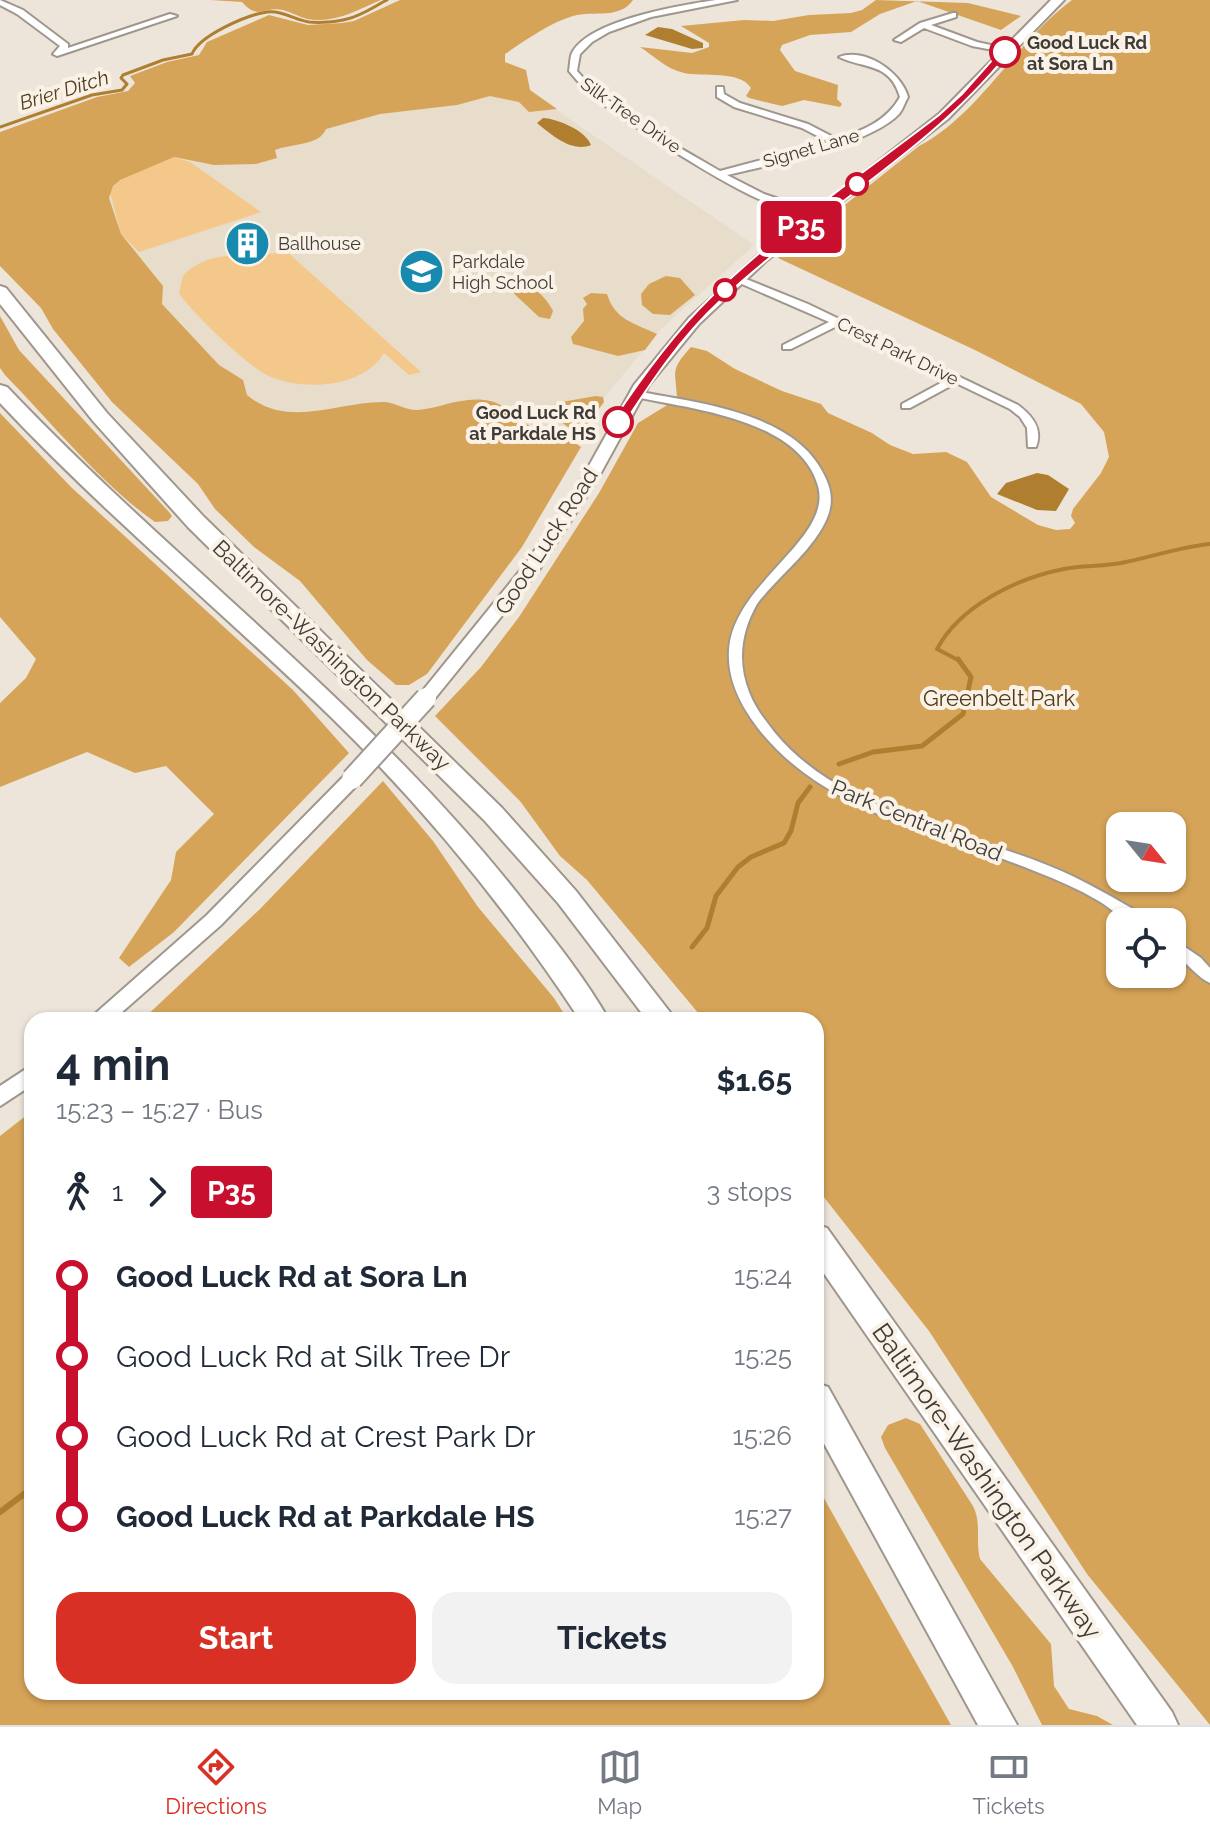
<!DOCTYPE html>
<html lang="en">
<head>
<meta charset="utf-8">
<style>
	:root { --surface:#fff; --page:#f2f2f3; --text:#1f2937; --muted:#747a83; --line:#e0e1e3; --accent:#d93025 }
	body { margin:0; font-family:Raleway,sans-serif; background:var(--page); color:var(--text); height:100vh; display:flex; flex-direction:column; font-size:30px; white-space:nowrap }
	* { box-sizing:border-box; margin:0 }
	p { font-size:26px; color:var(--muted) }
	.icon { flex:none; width:44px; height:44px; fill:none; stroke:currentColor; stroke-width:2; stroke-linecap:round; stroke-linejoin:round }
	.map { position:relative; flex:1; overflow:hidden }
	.drawer { position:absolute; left:24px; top:1012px; width:800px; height:688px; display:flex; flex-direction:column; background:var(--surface); border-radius:24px; box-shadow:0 2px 6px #0004 }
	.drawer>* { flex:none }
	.badge { padding:0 16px; border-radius:6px; font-size:28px; line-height:52px }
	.needle { width:52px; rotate:120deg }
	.fabs { position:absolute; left:1106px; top:812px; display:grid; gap:16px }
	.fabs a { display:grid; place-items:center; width:80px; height:80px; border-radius:16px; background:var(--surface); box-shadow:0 2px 6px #0004; font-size:40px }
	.map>.badge { position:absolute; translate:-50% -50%; box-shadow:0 0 0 4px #fff }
	.legs { display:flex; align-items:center; gap:12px; height:88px; padding:0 32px; font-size:26px }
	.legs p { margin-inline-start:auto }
	.overview { display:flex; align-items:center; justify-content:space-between; height:136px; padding:0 32px }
	h1 { font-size:44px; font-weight:700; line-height:60px }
	.cta { display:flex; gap:16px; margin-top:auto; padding:16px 32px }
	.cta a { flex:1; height:92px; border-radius:24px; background:var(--accent); color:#fff; font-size:32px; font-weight:700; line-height:92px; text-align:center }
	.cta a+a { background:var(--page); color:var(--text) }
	ul { padding:0 32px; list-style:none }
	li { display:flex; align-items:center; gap:28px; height:80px; font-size:30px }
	li i { display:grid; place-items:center; width:12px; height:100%; margin:0 10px; background:currentColor }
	li i::after { content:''; width:20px; height:20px; margin:-10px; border:6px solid; border-radius:50%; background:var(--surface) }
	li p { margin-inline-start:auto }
	li:first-child i { background:linear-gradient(#0000 50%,currentColor 0) }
	li:last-child i { background:linear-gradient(currentColor 50%,#0000 0) }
	.menu { display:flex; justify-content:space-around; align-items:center; height:112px; border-top:2px solid var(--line); background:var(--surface); font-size:22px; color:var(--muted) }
	.menu a { display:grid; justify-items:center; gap:4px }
	.menu .on { color:var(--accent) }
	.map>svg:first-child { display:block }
	.built { fill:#e8dcca }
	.green { fill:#f3c88a }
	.forest { fill:#d6a458; fill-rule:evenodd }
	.water { fill:#af7f2f }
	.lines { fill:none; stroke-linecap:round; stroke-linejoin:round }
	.stream-far3 { stroke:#af7f2f; stroke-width:3 }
	.stream-far2 { stroke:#af7f2f; stroke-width:4 }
	.stream-far1 { stroke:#af7f2f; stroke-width:5 }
	.stream { stroke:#af7f2f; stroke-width:6 }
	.street-casing { stroke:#9f978d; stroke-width:4 }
	.secondary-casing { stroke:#9f978d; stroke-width:4 }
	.highway-casing { stroke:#9f978d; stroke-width:4 }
	.street { fill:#fff; fill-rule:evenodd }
	.secondary { fill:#fff; fill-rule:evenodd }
	.highway { fill:#fff; fill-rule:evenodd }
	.secondary-bridge-casing { stroke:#9f978d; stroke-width:24; stroke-linecap:butt }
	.secondary-bridge { stroke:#fff; stroke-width:20 }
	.line-1 { fill:#c8102e; stroke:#fff; stroke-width:2 }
	.stop-1-dot { fill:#fff; stroke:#c8102e; stroke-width:4 }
	.labels { text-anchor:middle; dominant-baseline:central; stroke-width:8; stroke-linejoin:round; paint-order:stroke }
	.far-stop-label { font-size:18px; font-weight:bold; fill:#3f3c37; stroke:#faf2e7; text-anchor:start }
	.far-street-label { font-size:18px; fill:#3f3c37; stroke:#faf2e7 }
	.far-poi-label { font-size:18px; fill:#3f3c37; stroke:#faf2e7; text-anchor:start }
	.far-water-label { font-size:20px; font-style:italic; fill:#513b1a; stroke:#faf2e7 }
	.street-label { font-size:22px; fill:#3f3c37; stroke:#faf2e7 }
	.park-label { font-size:22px; fill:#4e3918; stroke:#faf2e7 }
	.near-street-label { font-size:26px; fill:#3f3c37; stroke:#faf2e7 }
</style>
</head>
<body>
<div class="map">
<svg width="1210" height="1725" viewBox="0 0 1210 1725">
	<rect width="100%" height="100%" fill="#ede5da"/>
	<path class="built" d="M495,68l259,177 -92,83 -117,140 -263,-28 -248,-257z"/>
	<path class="green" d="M174,157l16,5 71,50 -122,40 -18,-18 -11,-42c10,-21 43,-28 64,-35z
		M286,251l135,121 -12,3 -25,-22c-21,36 -85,39 -119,21 -18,-9 -76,-64 -86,-81l4,-17c28,-30 68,-16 103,-25z"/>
	<path class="forest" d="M210,0h171c-24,10 -46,24 -74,19 -8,-2 -16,-7 -24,-9 -20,-4 -24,11 -41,-8z
		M400,0h233c-14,20 -39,10 -60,16 -24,7 -47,24 -68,38v8l21,8 4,20 27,19 -28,3 -10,-10 -29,-6 -33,9 -77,9 -54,15c-7,17 -33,14 -51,21l2,8 -21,6 -42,1 -40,-8 -54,23 -7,6 -4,12 12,36 42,52 -1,18 57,61 24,15 4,15c41,34 90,7 136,7 12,0 23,9 35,8 22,-2 43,-13 66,-10 24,2 37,24 58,33 12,6 29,6 39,14l-59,100 -95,127 -18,11h-13l-29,-25 -67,-79 -46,-34 -39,-38 -17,-25 -86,-82 -59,-73 -12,-21 -41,-42v-134l97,-35 31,-6 7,-8 -5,-7 37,-14 32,-7 8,-13 62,-27 39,10 34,-2 12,-2z
		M876,0l92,3 53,13 -20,14 -84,-29 -37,13 -29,18 -41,3 -28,10 -2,5 15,21 43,14 -1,14 5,5 -2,3 -36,-7 -22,6 -33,-8 -3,-2 5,-8c-11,-18 -48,-11 -67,-15 -18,-4 -31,-18 -44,-26l52,6 17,-6v-4l-28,-17 63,-6 29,1 36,-6 42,-2 11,-3z
		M1072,0h138v1725l-123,-151 -158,-243 -113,-144v-167h-112l-117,-140 -27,-24 -40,-55 -85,-85 46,-49 38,-50 80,-124 39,-70 39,-24c-1,-28 -8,-28 14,-52l16,4 28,18 47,22 39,13 7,9 44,20 18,12 23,9 33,-2 21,10 24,35 47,28 18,5 14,-1 5,-6 -4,-7 2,-7 28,-36 8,-16 -5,-25 -23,-28 -104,-53 -199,-93 141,-112c62,-33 97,-105 153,-146zM1120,826h52v52h-52zM1120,922h52v52h-52z
		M666,276l14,2 15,17 -25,20 -17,-1 -11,-9 -1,-11 8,-10z
		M519,282c14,3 28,16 34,29l-3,8 -11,-2 -30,-28z
		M591,293l16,1c8,26 27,29 50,40l-12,16 -27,6 -45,-12 -2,-7 13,-16 -1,-12 4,-5 -4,-6z
		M0,316l19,34 150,162 3,4 -4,5 -13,1c-53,-37 -105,-101 -150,-147l-5,-7z
		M596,396l7,1 1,5 -19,26 -17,-1 -20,-15 8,-9z
		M0,413l71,74 222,203 56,63 -175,179 -45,35 -10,-9 52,-78 5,-28 38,-38 -48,-48 -31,7 -48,-21 -87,35v-84l26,-25 10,-19 -36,-42z
		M383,781l50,60 45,66 76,91 14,22h-426l118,-111z
		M32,1111v581h784v-208l135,241h-951v-589z
		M906,1418l14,6 53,82c9,18 2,34 7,53l71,85 3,42 15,23 28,7 16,9h-71l-29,-58 -128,-219 -4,-11 7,-12z"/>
	<path class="water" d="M658,27l14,2 31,14v5l-11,1 -47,-14z
		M543,118c16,1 43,13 48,27 -19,8 -39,-10 -54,-22z
		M1037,473l11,2 21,14 -13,22 -19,-1 -40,-16 9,-11z"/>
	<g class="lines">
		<path class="stream-far3" d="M0,127l92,-32 30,-5 5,-6 -6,-6 2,-3 40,-15 29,-6c7,-18 54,-39 75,-42 15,-2 28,8 42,10 11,1 28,0 38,-3 14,-3 28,-13 40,-19"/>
		<path class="stream-far2" d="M960,661l-23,-12c23,-43 80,-71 127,-80 20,-4 41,-2 62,-7 28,-6 55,-15 84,-18"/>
		<path class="stream-far1" d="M839,764l34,-12 49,-6 41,-32 8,-37 -13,-18
			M692,947l15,-19 9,-32 22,-29 13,-10 33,-14 7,-12 7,-28 12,-16"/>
		<path class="stream" d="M0,1512l32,-24"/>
		<defs>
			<path id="street" d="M0,0l23,10 45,34v4l102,-34 7,2 -120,40 -4,-2 7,-8 -43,-32 -17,-9z
				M716,0h21l-86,17 -42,15 -17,10 -12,12 -3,17c34,39 98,74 143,100l109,-29 -27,-14 -68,-21 -17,-10v-10h6l1,7 16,9 68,21 29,15c25,-8 50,-18 63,-42 -10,-35 -36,-28 -61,-40 26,-10 62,15 69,40 -3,5 -5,12 -9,17 -29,31 -130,51 -172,61l37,19 56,19v4h-6c-22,-7 -44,-12 -64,-22 -29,-14 -57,-32 -85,-49 -33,-22 -71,-43 -96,-75 1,-5 1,-14 3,-18 17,-33 110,-48 144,-53z
				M953,13h3v4l-25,8 46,17 32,7v4l-37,-7 -48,-18 -23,14 -7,-2 26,-17z
				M735,277h6l67,27 210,101c15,11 25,24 18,42h-8l-1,-19 -7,-11 -10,-8 -54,-26 -46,25h-8v-4l46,-25 -111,-53 -46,23h-8v-4l46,-23 -94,-41z
				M635,391c59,11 156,21 187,80 9,16 12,30 5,47 -14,33 -49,58 -70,86 -16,28 -20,58 -8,88 6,16 16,28 26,41 66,79 180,95 272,132 36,14 68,34 102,53l2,4c-5,0 -13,1 -18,0 -12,-3 -25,-16 -36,-22 -19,-11 -39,-20 -60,-28 -96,-40 -207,-56 -276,-140 -19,-24 -34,-51 -32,-82 4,-67 104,-111 89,-164 -19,-68 -129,-77 -187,-90v-4z
				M1172,938l29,20 9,10v15c-12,-5 -26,-23 -38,-32z"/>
			<path id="secondary" d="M1051,0h13l-116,119 -182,142 -67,63 -50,61 -52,95 -58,90 -107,132h-12l-3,-4 3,-4 107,-132 54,-82 53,-95 55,-67 68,-62 183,-143z
				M352,773l7,2 3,4 -3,4 -138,142 -108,95h-25l119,-105 138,-140z
				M32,1065v20l-32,21v-20z"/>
			<path id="highway" d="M0,286l6,2 101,125 97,104 298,291 74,83 100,129h-29l-89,-117 -74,-83 -296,-293 -95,-106 -93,-117z
				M0,385l7,2c169,178 370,324 521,520 29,36 58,73 81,113h-29c-71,-108 -153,-209 -246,-300 -110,-107 -229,-205 -334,-317z
				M816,1225l11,3 345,484 6,13h-41l-321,-463z
				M816,1383l12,4 189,338h-39l-162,-296z"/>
		</defs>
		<use href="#street" class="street-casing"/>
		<use href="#secondary" class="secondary-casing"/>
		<use href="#highway" class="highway-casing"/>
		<use href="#street" class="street"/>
		<use href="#secondary" class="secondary"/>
		<use href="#highway" class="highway"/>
		<defs>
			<path id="secondary-bridge" d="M352,779l74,-81"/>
		</defs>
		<use href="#secondary-bridge" class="secondary-bridge-casing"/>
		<use href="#secondary-bridge" class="secondary-bridge"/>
	</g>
	<path class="line-1" d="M1001,50l8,2c-79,100 -197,162 -289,249 -39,36 -68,80 -97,124h-9l-2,-3c29,-44 60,-87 98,-124 69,-68 152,-124 229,-183l23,-21z"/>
	<defs>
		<symbol id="building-disc" viewBox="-11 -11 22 22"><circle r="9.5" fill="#188aaf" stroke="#faf2e7"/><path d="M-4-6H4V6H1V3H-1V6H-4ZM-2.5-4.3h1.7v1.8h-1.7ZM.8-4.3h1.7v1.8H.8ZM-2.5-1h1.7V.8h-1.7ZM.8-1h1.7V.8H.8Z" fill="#fff"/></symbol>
		<symbol id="school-disc" viewBox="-11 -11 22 22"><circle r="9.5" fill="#188aaf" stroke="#faf2e7"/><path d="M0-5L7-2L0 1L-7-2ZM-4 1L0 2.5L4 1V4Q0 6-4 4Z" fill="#fff"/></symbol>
	</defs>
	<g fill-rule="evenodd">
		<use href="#building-disc" x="222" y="218" width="51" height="51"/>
		<use href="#school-disc" x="396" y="246" width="51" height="51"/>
	</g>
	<g class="stop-1-dot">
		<circle cx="1005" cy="52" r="14"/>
		<circle cx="857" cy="184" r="10"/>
		<circle cx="725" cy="290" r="10"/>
		<circle cx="618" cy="422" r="14"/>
	</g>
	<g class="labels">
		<g class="far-stop-label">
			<text x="1027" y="42">Good Luck Rd<tspan x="1027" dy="21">at Sora Ln</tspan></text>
			<text x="596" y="412" text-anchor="end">Good Luck Rd<tspan x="596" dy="21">at Parkdale HS</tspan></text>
		</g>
		<g class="far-street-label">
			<text transform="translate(631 115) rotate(35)">Silk Tree Drive</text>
			<text transform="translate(811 148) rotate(-16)">Signet Lane</text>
			<text transform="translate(898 351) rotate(26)">Crest Park Drive</text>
		</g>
		<g class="far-poi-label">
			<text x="278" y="243">Ballhouse</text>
			<text x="452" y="261">Parkdale<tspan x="452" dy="21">High School</tspan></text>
		</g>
		<g class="far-water-label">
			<text transform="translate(64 90) rotate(-17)">Brier Ditch</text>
		</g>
		<g class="street-label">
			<text transform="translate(546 541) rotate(-57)">Good Luck Road</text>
			<text transform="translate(332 655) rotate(44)">Baltimore-Washington Parkway</text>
			<text transform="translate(917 820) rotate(22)">Park Central Road</text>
		</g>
		<g class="park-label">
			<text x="999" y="698">Greenbelt Park</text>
		</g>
		<g class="near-street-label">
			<text transform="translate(987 1481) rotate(55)">Baltimore-Washington Parkway</text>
		</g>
	</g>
</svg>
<div class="fabs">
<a><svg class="needle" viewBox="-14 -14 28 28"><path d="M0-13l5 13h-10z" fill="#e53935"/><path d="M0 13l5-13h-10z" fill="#747a83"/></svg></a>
<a><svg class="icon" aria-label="locate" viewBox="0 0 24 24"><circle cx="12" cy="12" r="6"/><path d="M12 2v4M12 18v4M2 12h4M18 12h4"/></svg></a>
</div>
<b class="badge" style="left:801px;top:227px;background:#c8102e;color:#fff">P35</b>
<section class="drawer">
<div class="overview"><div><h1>4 min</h1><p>15:23 – 15:27 · Bus</p></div><b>$1.65</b></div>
<div class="legs"><svg class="icon" aria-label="walk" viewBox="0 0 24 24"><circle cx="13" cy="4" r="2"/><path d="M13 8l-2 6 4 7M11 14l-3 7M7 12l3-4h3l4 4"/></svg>1<svg class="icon" aria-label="forward" viewBox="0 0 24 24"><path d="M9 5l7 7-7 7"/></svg><b class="badge" style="background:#c8102e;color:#fff">P35</b><p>3 stops</p></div>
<ul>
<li><i style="color:#c8102e"></i><b>Good Luck Rd at Sora Ln</b><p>15:24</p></li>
<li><i style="color:#c8102e"></i><span>Good Luck Rd at Silk Tree Dr</span><p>15:25</p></li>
<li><i style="color:#c8102e"></i><span>Good Luck Rd at Crest Park Dr</span><p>15:26</p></li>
<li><i style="color:#c8102e"></i><b>Good Luck Rd at Parkdale HS</b><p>15:27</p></li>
</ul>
<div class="cta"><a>Start</a><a>Tickets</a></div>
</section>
</div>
<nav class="menu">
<a class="on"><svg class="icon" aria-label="directions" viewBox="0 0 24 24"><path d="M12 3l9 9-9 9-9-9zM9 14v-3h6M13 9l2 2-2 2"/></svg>Directions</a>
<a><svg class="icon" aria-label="map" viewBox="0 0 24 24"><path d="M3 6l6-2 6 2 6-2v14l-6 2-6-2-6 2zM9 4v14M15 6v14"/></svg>Map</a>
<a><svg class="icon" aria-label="tickets" viewBox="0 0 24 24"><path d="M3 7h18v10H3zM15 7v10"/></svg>Tickets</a>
</nav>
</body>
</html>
